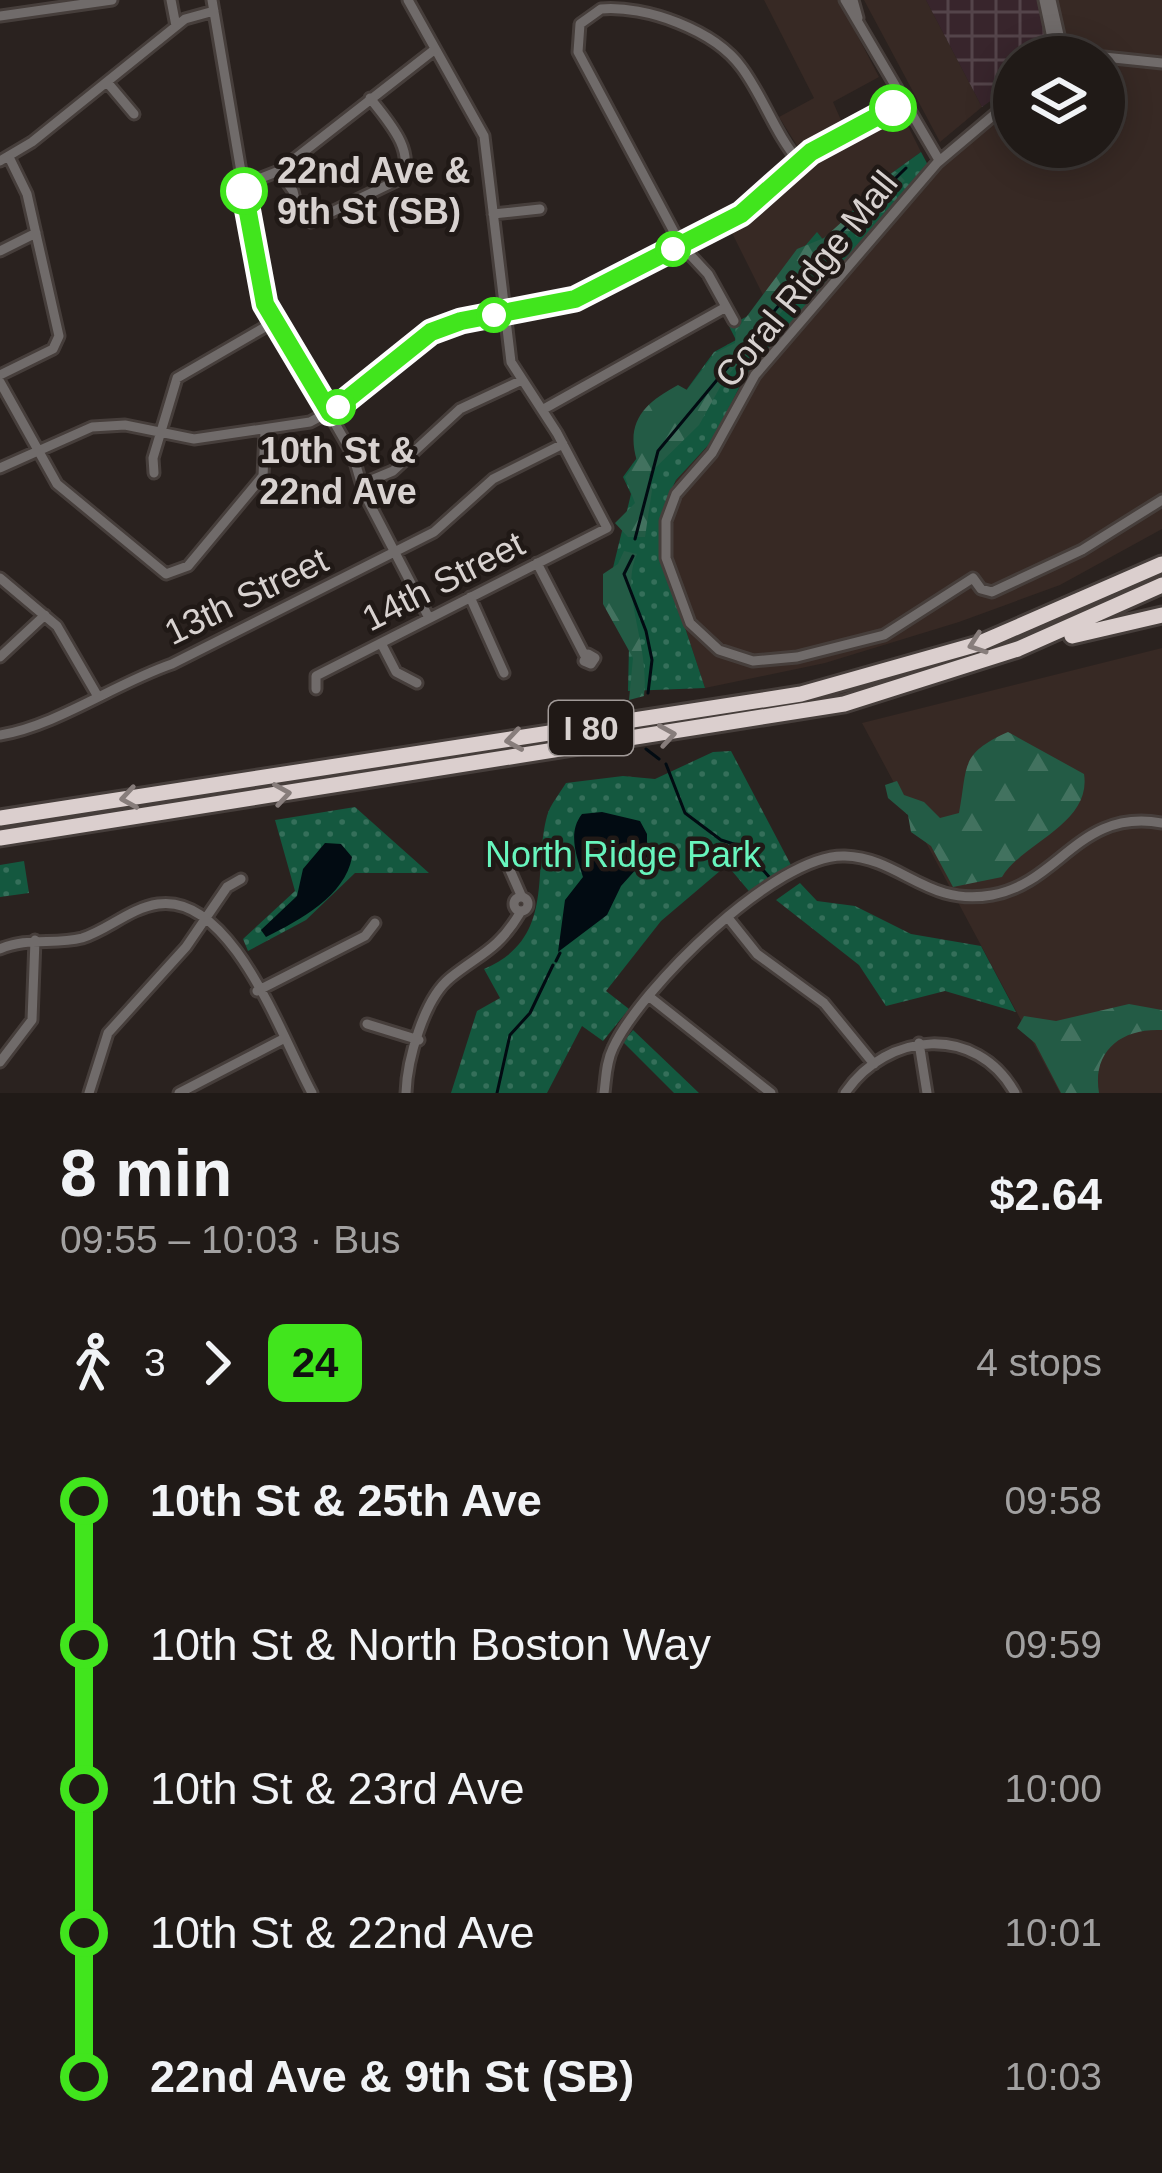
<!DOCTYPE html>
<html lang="en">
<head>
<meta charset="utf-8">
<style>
	:root { --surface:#201a17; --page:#2d2724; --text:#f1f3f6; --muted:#a2a1a1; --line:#3d3836 }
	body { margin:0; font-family:Helvetica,sans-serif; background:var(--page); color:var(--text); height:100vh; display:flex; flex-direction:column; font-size:45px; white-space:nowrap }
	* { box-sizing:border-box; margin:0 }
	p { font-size:39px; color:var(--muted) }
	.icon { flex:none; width:66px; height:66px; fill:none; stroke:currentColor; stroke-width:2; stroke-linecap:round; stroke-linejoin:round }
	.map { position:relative; height:1093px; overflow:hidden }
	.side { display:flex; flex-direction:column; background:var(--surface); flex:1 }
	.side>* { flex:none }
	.badge { padding:0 24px; border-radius:18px; font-size:42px; line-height:78px }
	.tools { position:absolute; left:993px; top:36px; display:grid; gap:24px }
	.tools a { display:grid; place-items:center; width:132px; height:132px; border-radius:50%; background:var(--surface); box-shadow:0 6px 30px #0003,0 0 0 3px var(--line); font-size:60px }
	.map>.badge { position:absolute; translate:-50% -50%; box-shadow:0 0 0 6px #fff }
	.legs { display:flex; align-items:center; gap:18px; height:132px; padding:0 60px; font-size:39px }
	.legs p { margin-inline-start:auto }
	.overview { display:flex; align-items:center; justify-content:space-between; height:204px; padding:0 60px }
	h1 { font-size:66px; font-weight:700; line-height:90px }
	ul { padding:0 60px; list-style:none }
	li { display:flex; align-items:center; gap:42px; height:144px; font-size:45px }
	li i { display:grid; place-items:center; width:18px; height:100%; margin:0 15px; background:currentColor }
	li i::after { content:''; width:30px; height:30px; margin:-15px; border:9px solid; border-radius:50%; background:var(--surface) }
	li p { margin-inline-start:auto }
	li:first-child i { background:linear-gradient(#0000 50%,currentColor 0) }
	li:last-child i { background:linear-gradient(currentColor 50%,#0000 0) }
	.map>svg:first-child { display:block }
	.built { fill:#372924 }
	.industrial { fill:url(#industrial-grid) }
	.grass { fill:url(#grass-dots) }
	.forest { fill:url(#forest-firs) }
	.water { fill:#020b12 }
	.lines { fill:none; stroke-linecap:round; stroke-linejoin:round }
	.stream { stroke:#020b12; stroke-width:3 }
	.minor-casing { stroke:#463e3b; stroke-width:15 }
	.highway-casing { stroke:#463e3b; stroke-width:21 }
	.minor { stroke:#706b6a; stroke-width:9 }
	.highway { stroke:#dbcfce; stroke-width:15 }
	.oneway { stroke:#877d7b }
	.line-1-casing { stroke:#fff; stroke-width:27 }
	.line-1 { stroke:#41e51d; stroke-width:18 }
	.stop-1-dot { fill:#fff; stroke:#41e51d; stroke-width:6 }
	.labels { text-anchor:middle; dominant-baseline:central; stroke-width:9; stroke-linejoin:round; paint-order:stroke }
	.shield { fill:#201916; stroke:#a19a98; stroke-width:3 }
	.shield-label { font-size:33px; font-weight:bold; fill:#d8d2d0 }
	.stop-label { font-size:36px; font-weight:bold; fill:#d8d2d0; stroke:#201916; text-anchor:start }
	.street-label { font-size:36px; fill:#d8d2d0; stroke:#201916 }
	.park-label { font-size:36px; fill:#67f5bd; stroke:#201916 }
</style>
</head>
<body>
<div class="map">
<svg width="1162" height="1093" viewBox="0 0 1162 1093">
	<defs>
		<pattern id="industrial-grid" width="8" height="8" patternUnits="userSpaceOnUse" patternTransform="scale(3)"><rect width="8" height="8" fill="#38252c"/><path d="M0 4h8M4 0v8" fill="none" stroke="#54444a"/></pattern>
		<pattern id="grass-dots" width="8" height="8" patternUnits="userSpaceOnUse" patternTransform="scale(3)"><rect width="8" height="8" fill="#14583f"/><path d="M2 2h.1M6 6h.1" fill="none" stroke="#356f5a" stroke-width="1.8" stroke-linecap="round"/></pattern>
		<pattern id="forest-firs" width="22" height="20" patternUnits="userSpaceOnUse" patternTransform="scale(3)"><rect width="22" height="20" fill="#235b45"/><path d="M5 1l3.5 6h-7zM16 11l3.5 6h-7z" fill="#42725f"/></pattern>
	</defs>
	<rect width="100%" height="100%" fill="#2a221f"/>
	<path class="built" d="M764,0h75l40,77 -46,25 11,25 -43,25 -22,-35 35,-19z
		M864,0h62l56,107 -42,35z
		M1057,0h105v529l-102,56 -101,37 -134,41 -120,25 -42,-127 -3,-31 16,-50 37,-40 30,-60 200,-229 41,-32 30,-21v49h90v-90h-44z
		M902,114l19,38 -46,33 -50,58 -62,52 -32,-64 19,-10 71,-64z
		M1162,648v445h-102l-198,-370z"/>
	<path class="industrial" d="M926,0h113l12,57h-37v27l-32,23z"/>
	<path class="grass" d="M921,152l8,15 -186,213 -30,60 -37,40 -10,21 -6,29 3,31 42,127 -77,3 1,-45 -18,-70 20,-82 -8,-17 91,-125 22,-12 -7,-14 39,-21 -5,-10 54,-63 8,10 50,-57z
		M731,751l61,116 -39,29 -26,-31 -66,56 -55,70 23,18 -26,32 -21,-15 -35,67h-96l26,-82 23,-13 -16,-29c73,-31 48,-98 63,-153 3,-11 13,-23 19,-33l57,-7 32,3 58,-27z
		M355,807l74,66h-74l-49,47 -58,31 -5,-12 52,-48 -20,-71z
		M24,861l5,32 -29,4v-32z
		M800,883l17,18 38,5 56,28 70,12 35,66 -71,-21 -59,15 -27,-41 -83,-65z
		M633,1030l66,63h-25l-51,-51z"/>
	<path class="forest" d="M897,172l8,9 -27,17 -154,182 -25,45 -50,49 3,16 -7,47h-17l-13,-14 20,-20 -10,-26 12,-16c-12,-40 8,-58 41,-76l9,5 28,-37 20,-10 1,-12 61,-82 27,-11z
		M624,551l13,3c-18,38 13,90 7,142l-15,4 4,-42 -30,-54v-30l15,-10z
		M1008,732l76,42c8,50 -62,69 -82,103l-49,10 -22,-41 -20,-14 -3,-17 -20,-17 -3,-13 12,-4 7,14 20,7 16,16 19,-5c9,-47 0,-59 49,-81z
		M1129,1004l33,6v20c-42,-2 -70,22 -63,63h-38l-26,-50 -18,-15 7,-12 32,5z"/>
	<path class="water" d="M602,812l38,9 7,13v23l-26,29 -14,29 -49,37 7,-52 18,-23c-6,-20 -16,-44 -1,-63z
		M325,843l16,1 11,13c-7,39 -52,63 -86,80l-5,-7 36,-34 6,-27z"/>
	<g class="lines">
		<path class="stream" d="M635,539l23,-88 176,-212 72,-71
			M633,556l-9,18 22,57 6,29 -4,33
			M646,749l13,10
			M666,764l19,49 36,27 22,7 27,31
			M556,961l4,-8
			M497,1093l13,-58 20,-22 23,-48"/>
		<defs>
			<path id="minor" d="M171,0l5,26
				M212,0l50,296 91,159 11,38 65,125
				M845,0l94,160
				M853,0l5,18
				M1044,0l12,57
				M1051,0l13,57
				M0,16l112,-16
				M1083,57h12
				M1104,57l58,6
				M107,82l27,32
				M1014,98l-77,65 -182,212 -43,78 -36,41 -10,27v37l24,65 29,27 34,11 44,-4 87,-22 89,-57 8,11 11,3 90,-42 80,-50
				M0,161l32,-19 153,-123 29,-8
				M279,171l14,20 6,25 12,6 89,-43c18,-27 -14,-60 -30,-81
				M243,185l36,-14 155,-121
				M493,214l47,-5
				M0,251l36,-18
				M734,321l-26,-47 -27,-29 -103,-193 2,-28 21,-15c44,-4 114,21 141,59 22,30 33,66 58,95
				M0,375l53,-26 6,-13 -32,-142 -18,-37
				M0,382l57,102 109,90 22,-8 75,-90 2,-44
				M542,410l184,-103
				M0,468l92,-41 33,-2 69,14 116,-17 34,-18 54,-51 33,-21 30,-11 114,-22 166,-85 70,-62 93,-50
				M154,473l-1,-15 24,-80 100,-58
				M362,484l31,-13 67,-62 60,-28
				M537,563l48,93
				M0,578l57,48 40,69
				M470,597l34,76
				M381,643l15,29 21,11
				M588,654l7,4 -4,6 -7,-3z
				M0,657l45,-42
				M316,689v-13l291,-148 -50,-95 -46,-71 -27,-226 -76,-136
				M0,735c56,-9 116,-52 172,-71l262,-132 59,-53 70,-35
				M506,861l15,34
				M514 904a7 7 0 1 1 14 0a7 7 0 1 1-14 0Z
				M729,919l28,35 67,49 50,61
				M0,949c27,-12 54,-4 82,-11 26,-8 48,-30 76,-34 74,-11 124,134 154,189
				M257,991l108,-55 10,-13
				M651,998l120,95
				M367,1024l52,16
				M919,1043l8,50
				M0,1062l32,-42 3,-80
				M89,1093l19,-60 78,-86 41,-60 14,-8
				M179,1093l104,-54
				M406,1093c1,-33 18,-94 44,-115 31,-25 47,-27 70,-65
				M604,1093c2,-15 2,-31 9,-45 27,-59 164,-195 232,-192 56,2 82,51 147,39 68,-12 87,-87 170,-72
				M845,1093c42,-62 132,-69 170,0"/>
			<path id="highway" d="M1072,636l90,-21
				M0,818l801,-124 177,-50 184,-80
				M0,838l844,-134 174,-55 144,-64"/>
		</defs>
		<use href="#minor" class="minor-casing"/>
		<use href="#highway" class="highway-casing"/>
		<use href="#minor" class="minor"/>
		<use href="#highway" class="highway"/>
	</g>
	<defs><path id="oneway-chevron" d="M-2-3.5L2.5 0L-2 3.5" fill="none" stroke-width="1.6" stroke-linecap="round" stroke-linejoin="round" transform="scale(3)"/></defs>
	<g class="oneway">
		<use href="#oneway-chevron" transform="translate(977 644) rotate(161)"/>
		<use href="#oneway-chevron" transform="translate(667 735) rotate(-9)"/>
		<use href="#oneway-chevron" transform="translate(514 740) rotate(171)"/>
		<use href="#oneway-chevron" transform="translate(282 794) rotate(-9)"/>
		<use href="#oneway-chevron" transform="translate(129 798) rotate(171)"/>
	</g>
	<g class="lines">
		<defs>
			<path id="line-1" d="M244,191l21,113 65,109 101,-81 30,-11 114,-22 166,-85 70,-62 82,-44"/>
		</defs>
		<use href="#line-1" class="line-1-casing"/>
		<use href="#line-1" class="line-1"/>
	</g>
	<g class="stop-1-dot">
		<circle cx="893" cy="108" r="21"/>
		<circle cx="244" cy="191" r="21"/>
		<circle cx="673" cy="249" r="15"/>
		<circle cx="494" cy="315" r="15"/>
		<circle cx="338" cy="407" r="15"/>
	</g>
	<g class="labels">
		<rect class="shield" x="549" y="701" width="84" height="54" rx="9"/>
		<g class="shield-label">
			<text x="591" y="728">I 80</text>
		</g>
		<g class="stop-label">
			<text x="277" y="170">22nd Ave &amp;<tspan x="277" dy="41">9th St (SB)</tspan></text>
			<text x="338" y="450" text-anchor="middle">10th St &amp;<tspan x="338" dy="41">22nd Ave</tspan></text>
		</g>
		<g class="street-label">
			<text transform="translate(806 279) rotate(-51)">Coral Ridge Mall</text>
			<text transform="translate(443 581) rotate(-27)">14th Street</text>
			<text transform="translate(246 596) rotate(-26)">13th Street</text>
		</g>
		<g class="park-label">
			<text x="623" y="854">North Ridge Park</text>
		</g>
	</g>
</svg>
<div class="tools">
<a><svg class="icon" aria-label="layers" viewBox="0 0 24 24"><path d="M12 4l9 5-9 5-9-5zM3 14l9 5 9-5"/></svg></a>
</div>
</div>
<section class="side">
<div class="overview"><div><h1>8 min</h1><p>09:55 – 10:03 · Bus</p></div><b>$2.64</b></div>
<div class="legs"><svg class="icon" aria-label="walk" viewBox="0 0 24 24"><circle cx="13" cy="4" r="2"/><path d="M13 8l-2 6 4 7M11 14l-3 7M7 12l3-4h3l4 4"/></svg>3<svg class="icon" aria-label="forward" viewBox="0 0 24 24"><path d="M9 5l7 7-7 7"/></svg><b class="badge" style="background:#41e51d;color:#111">24</b><p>4 stops</p></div>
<ul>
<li><i style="color:#41e51d"></i><b>10th St &amp; 25th Ave</b><p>09:58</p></li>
<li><i style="color:#41e51d"></i><span>10th St &amp; North Boston Way</span><p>09:59</p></li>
<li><i style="color:#41e51d"></i><span>10th St &amp; 23rd Ave</span><p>10:00</p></li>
<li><i style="color:#41e51d"></i><span>10th St &amp; 22nd Ave</span><p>10:01</p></li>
<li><i style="color:#41e51d"></i><b>22nd Ave &amp; 9th St (SB)</b><p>10:03</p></li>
</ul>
</section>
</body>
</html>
